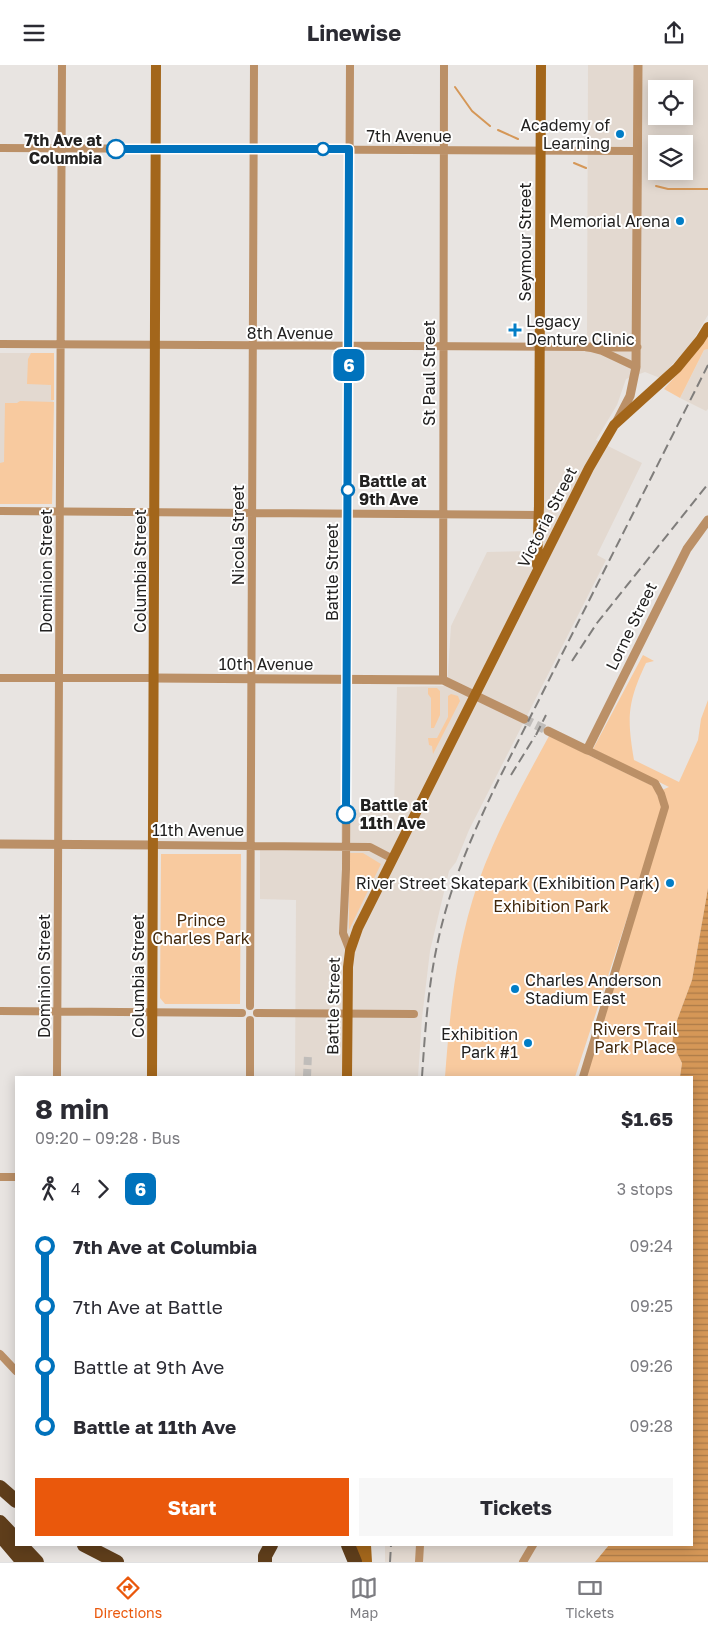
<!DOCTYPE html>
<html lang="en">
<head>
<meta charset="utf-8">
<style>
	:root { --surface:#fff; --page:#f7f7f7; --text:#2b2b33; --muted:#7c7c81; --line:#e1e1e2; --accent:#ea580c }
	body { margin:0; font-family:"Golos Text",sans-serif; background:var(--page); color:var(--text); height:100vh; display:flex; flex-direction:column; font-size:19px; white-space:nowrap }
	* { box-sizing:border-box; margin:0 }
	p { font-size:16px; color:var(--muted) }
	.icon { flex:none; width:28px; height:28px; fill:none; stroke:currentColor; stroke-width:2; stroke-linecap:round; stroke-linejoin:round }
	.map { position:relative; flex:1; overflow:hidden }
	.panel { position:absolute; left:15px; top:1011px; width:678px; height:470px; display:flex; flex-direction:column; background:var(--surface); border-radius:0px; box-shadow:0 2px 12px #0003 }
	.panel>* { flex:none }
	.badge { padding:0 10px; border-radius:8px; font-size:18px; line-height:32px }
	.buttons { position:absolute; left:648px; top:15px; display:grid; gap:10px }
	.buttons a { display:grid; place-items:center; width:45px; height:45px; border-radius:0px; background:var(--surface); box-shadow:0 2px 12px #0003; font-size:25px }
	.map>.badge { position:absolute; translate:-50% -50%; box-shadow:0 0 0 2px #fff }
	.legs { display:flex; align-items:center; gap:8px; height:55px; padding:0 20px; font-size:16px }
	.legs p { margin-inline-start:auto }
	.head { display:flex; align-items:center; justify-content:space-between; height:85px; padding:0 20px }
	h1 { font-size:28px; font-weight:700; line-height:38px }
	.cta { display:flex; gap:10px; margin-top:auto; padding:10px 20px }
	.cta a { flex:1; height:58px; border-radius:0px; background:var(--accent); color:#fff; font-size:20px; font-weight:700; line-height:58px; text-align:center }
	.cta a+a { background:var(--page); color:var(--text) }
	ul { padding:0 20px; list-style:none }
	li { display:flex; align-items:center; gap:18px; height:60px; font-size:19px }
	li i { display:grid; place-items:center; width:8px; height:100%; margin:0 6px; background:currentColor }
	li i::after { content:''; width:12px; height:12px; margin:-6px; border:4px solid; border-radius:50%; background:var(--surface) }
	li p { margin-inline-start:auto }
	li:first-child i { background:linear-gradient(#0000 50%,currentColor 0) }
	li:last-child i { background:linear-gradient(currentColor 50%,#0000 0) }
	header { display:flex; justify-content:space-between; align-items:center; height:65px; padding:0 20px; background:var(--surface); font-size:22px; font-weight:700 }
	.dock { display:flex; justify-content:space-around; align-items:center; height:70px; border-top:1px solid var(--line); background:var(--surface); font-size:14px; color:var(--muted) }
	.dock a { display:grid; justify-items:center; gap:2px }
	.dock .on { color:var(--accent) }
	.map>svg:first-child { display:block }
	.built { fill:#e3d9d0; fill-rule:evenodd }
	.green { fill:#f8ca9f }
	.water { fill:url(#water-rules) }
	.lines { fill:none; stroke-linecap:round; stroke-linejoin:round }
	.stream { stroke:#d59757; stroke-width:2 }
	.minor-tunnel { stroke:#c0bdba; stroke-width:8; stroke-dasharray:8 4; stroke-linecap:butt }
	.tertiary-tunnel { stroke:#c0bdba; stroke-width:9; stroke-dasharray:9 4.5; stroke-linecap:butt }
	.minor { stroke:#bb9067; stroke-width:8 }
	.tertiary { stroke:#bb9067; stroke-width:9 }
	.secondary { stroke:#a3661b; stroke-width:10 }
	.motorway { stroke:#5f3e1b; stroke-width:14 }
	.rail { stroke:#7f7d7b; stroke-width:2; stroke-dasharray:10 5; stroke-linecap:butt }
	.line-1-casing { stroke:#fff; stroke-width:11 }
	.line-1 { stroke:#0072bc; stroke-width:8 }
	.poi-dot { fill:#017dc6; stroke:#fff; stroke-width:2 }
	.stop-1-dot { fill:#fff; stroke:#0072bc; stroke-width:2.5 }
	.labels { text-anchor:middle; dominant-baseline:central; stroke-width:4; stroke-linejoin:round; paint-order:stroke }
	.poi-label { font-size:16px; fill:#222120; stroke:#fff; text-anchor:end }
	.street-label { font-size:16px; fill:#222120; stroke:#fff }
	.stop-label { font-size:16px; font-weight:bold; fill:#222120; stroke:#fff; text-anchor:start }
	.park-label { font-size:16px; fill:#43290d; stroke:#fff }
</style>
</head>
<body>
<header><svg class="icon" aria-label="menu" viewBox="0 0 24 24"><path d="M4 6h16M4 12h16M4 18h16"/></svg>Linewise<svg class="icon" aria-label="share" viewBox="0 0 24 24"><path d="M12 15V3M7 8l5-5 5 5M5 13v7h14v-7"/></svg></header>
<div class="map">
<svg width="708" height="1497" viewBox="0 0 708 1497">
	<defs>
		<pattern id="water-rules" width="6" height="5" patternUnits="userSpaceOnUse" patternTransform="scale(1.25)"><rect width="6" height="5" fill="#d59757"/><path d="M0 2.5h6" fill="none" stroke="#ac7b48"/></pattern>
	</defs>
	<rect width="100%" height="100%" fill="#e8e4e1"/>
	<path class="built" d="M588,0h120v250l-17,29 -31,34 -15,-6 -19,7 -9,26 -21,35 46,23 -45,92 9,5 -137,270 -13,32 -7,9 -19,80 -8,67 -4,59h-123l1,-177 -36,-1v-51l81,-1v-37l53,-1 3,-122 50,-1 4,-60 36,-74 46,-1 3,-208 51,-4zM656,24h28v27h-28zM656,79h28v27h-28z
		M708,284v60l-2,2 -26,-13 24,-48z
		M0,288h54l-2,151h-52z
		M385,1480h224l-14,17h-210z"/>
	<path class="green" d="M708,270v14l-4,1 -24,48 -16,-9 27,-30z
		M31,288h23v47h-3v-15l-24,-1 1,-25z
		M20,336l34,1 -2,102h-52v-41l4,-1 1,-59h12z
		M643,590l11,6 -8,2c-19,40 -19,55 -12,97l45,22 19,-42 3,-21 7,-19v188l-16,92 -16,43 -4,20 10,20 -2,14h-95l82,-270 -5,-17 7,-3 -76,-38z
		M428,623h9l3,3v24l-6,13h-3v-30l-3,-4z
		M451,629l7,2 2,5 -27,53 -1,-8 -3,-1 -1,-7h9l11,-21v-21z
		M549,671l104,50 10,22 -88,269h-130c5,-66 11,-130 33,-194 18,-51 45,-99 71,-147z
		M349,788h14l18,11 -32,66z
		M161,789h80l-1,150h-75l-5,-6z"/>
	<path class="water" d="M708,823v674h-113l14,-17h82v-468h-11l2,-14 -10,-20 4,-20 16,-43z"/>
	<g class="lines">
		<path class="stream" d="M455,22l17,24 18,15
			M498,65l20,9
			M574,98l12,5
			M656,121l12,3h40"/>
		<path class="minor-tunnel" d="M307,1012l1,-23"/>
		<path class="tertiary-tunnel" d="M524,654l24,12"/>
		<path class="minor" d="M350,0l-4,804 -3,64 7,18
			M0,83l637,3
			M0,279l587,3 15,4 34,16
			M0,446l539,4
			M0,613h154
			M443,615l1,-615
			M153,780l217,2 23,12
			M250,941l4,-941
			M0,946l242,2
			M257,948l157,1
			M250,955v57
			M57,1012l5,-1012
			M583,1012l82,-270 -4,-13 -6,-11 -68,-33
			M0,1112h16
			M0,1289l16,17
			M419,1497l1,-17
			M523,1497l10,-17"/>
		<path class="tertiary" d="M587,282h50
			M617,356l13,-25 6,-29 2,-302
			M154,613l289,2 81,39
			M548,666l39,19 100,-201 21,-29
			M0,779l153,1"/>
		<path class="secondary" d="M537,500l2,-59 2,-441
			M152,1012l4,-1012
			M347,1012l1,-110 2,-16 8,-23 231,-460 25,-43 63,-57 23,-28 8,-13
			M359,1480l1,17
			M366,1480l1,17"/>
		<path class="motorway" d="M0,1422l16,14
			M0,1457l16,17
			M0,1470l23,27
			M21,1480l16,17
			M84,1480l33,17
			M348,1480l7,17
			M265,1497v-6l6,-11"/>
		<path class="rail" d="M572,596l25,-38 111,-139
			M536,670l10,-20
			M511,710l24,-39
			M422,1012c3,-45 6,-91 16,-136 12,-56 35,-108 60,-160l210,-416
			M390,1497l1,-17"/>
	</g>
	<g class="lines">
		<defs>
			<path id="line-1" d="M116,84h233l-3,665"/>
		</defs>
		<use href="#line-1" class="line-1-casing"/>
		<use href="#line-1" class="line-1"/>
	</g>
	<g class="poi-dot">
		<circle cx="620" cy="69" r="5"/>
		<circle cx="680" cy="156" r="5"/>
		<path d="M512.5 257.5h5v5h5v5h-5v5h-5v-5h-5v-5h5z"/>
		<circle cx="670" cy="818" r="5"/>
		<circle cx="515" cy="924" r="5"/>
		<circle cx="528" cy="978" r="5"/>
	</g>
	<g class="stop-1-dot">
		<circle cx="116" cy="84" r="9"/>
		<circle cx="323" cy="84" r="6"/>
		<circle cx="348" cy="425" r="6"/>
		<circle cx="346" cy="749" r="9"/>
	</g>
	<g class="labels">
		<g class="poi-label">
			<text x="610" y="60">Academy of<tspan x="610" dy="18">Learning</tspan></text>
			<text x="670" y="156">Memorial Arena</text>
			<text x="526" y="256" text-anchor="start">Legacy<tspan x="526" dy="18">Denture Clinic</tspan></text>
			<text x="660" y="818">River Street Skatepark (Exhibition Park)</text>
			<text x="525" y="915" text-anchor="start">Charles Anderson<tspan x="525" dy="18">Stadium East</tspan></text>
			<text x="518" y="969">Exhibition<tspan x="518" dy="18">Park #1</tspan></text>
		</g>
		<g class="street-label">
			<text x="409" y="71">7th Avenue</text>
			<text transform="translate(525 177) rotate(-90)">Seymour Street</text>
			<text x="290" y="268">8th Avenue</text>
			<text transform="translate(429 308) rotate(-90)">St Paul Street</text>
			<text transform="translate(547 452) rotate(-63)">Victoria Street</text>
			<text transform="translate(238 470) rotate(-90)">Nicola Street</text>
			<text transform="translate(46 506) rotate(-90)">Dominion Street</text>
			<text transform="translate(140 506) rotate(-90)">Columbia Street</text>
			<text transform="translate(332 507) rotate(-90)">Battle Street</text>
			<text transform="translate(631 561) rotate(-64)">Lorne Street</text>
			<text x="266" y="599">10th Avenue</text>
			<text x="198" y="765">11th Avenue</text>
			<text transform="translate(44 911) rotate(-90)">Dominion Street</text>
			<text transform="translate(138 911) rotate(-90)">Columbia Street</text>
			<text transform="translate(333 941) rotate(-89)">Battle Street</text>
		</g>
		<g class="stop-label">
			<text x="102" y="75" text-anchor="end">7th Ave at<tspan x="102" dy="18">Columbia</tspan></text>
			<text x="359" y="416">Battle at<tspan x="359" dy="18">9th Ave</tspan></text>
			<text x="360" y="740">Battle at<tspan x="360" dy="18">11th Ave</tspan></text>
		</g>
		<g class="park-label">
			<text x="551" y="841">Exhibition Park</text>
			<text x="201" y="855">Prince<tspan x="201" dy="18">Charles Park</tspan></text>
			<text x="635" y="964">Rivers Trail<tspan x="635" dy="18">Park Place</tspan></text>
		</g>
	</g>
</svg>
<div class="buttons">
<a><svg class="icon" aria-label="locate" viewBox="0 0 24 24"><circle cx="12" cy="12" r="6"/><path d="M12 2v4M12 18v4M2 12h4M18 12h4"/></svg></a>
<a><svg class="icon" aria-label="layers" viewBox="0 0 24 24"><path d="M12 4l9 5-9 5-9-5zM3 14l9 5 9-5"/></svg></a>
</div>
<b class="badge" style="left:349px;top:300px;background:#0072bc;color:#fff">6</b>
<section class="panel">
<div class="head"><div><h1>8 min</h1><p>09:20 – 09:28 · Bus</p></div><b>$1.65</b></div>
<div class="legs"><svg class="icon" aria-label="walk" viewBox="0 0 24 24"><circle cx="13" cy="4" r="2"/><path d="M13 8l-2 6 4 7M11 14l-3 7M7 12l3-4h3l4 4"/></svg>4<svg class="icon" aria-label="forward" viewBox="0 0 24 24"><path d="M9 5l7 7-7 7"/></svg><b class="badge" style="background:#0072bc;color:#fff">6</b><p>3 stops</p></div>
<ul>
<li><i style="color:#0072bc"></i><b>7th Ave at Columbia</b><p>09:24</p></li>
<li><i style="color:#0072bc"></i><span>7th Ave at Battle</span><p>09:25</p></li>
<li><i style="color:#0072bc"></i><span>Battle at 9th Ave</span><p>09:26</p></li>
<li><i style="color:#0072bc"></i><b>Battle at 11th Ave</b><p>09:28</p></li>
</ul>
<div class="cta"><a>Start</a><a>Tickets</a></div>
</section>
</div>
<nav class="dock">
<a class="on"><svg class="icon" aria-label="directions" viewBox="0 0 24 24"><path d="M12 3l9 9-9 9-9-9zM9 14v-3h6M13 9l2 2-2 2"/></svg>Directions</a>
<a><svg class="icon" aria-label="map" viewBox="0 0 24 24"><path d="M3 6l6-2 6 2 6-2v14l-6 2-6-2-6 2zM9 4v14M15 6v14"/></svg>Map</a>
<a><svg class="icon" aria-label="tickets" viewBox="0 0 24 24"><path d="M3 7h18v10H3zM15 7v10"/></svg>Tickets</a>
</nav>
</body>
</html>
